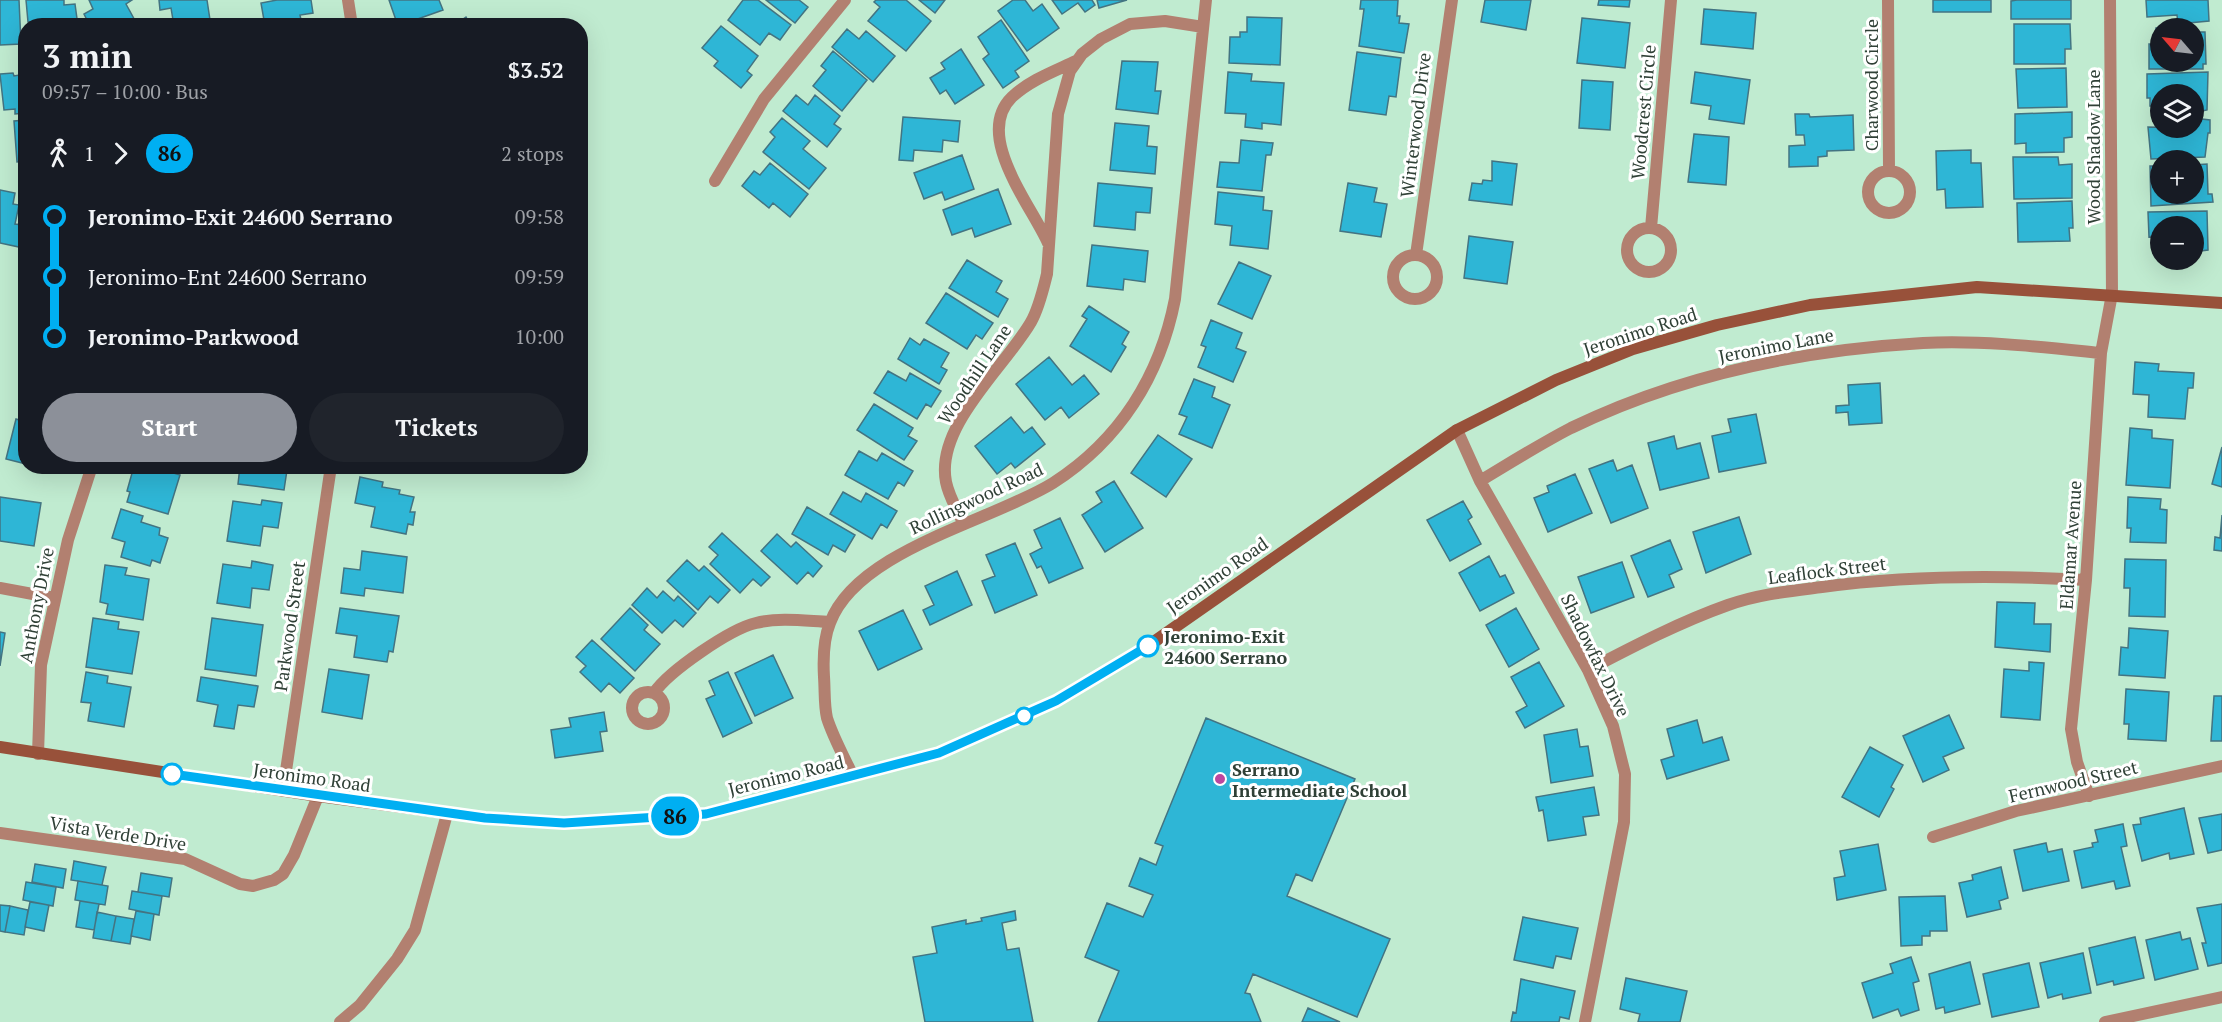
<!DOCTYPE html>
<html lang="en">
<head>
<meta charset="utf-8">
<style>
	:root { --surface:#171b24; --page:#20242c; --text:#f1f3f6; --muted:#9ea1a6; --accent:#8c9099 }
	body { margin:0; font-family:"PT Serif",serif; background:var(--page); color:var(--text); height:100vh; display:flex; flex-direction:column; font-size:22px; white-space:nowrap }
	* { box-sizing:border-box; margin:0 }
	p { font-size:20px; color:var(--muted) }
	.icon { flex:none; width:33px; height:33px; fill:none; stroke:currentColor; stroke-width:2; stroke-linecap:round; stroke-linejoin:round }
	.map { position:relative; flex:1; overflow:hidden }
	.sheet { position:absolute; left:18px; top:18px; width:570px; height:456px; display:flex; flex-direction:column; background:var(--surface); border-radius:24px; box-shadow:0 6px 24px #0002 }
	.sheet>* { flex:none }
	.badge { padding:0 12px; border-radius:20px; font-size:21px; line-height:39px }
	.needle { width:39px; rotate:298deg }
	.buttons { position:absolute; left:2150px; top:18px; display:grid; gap:12px }
	.buttons a { display:grid; place-items:center; width:54px; height:54px; border-radius:50%; background:var(--surface); box-shadow:0 6px 24px #0002; font-size:30px }
	.map>.badge { position:absolute; translate:-50% -50%; box-shadow:0 0 0 3px #fff }
	.legs { display:flex; align-items:center; gap:9px; height:66px; padding:0 24px; font-size:20px }
	.legs p { margin-inline-start:auto }
	.overview { display:flex; align-items:center; justify-content:space-between; height:102px; padding:0 24px }
	h1 { font-size:33px; font-weight:700; line-height:45px }
	.action { display:flex; gap:12px; margin-top:auto; padding:12px 24px }
	.action a { flex:1; height:69px; border-radius:36px; background:var(--accent); color:#fff; font-size:24px; font-weight:700; line-height:69px; text-align:center }
	.action a+a { background:var(--page); color:var(--text) }
	ul { padding:0 24px; list-style:none }
	li { display:flex; align-items:center; gap:21px; height:60px; font-size:22px }
	li i { display:grid; place-items:center; width:9px; height:100%; margin:0 8px; background:currentColor }
	li i::after { content:''; width:15px; height:15px; margin:-8px; border:4px solid; border-radius:50%; background:var(--surface) }
	li p { margin-inline-start:auto }
	li:first-child i { background:linear-gradient(#0000 50%,currentColor 0) }
	li:last-child i { background:linear-gradient(currentColor 50%,#0000 0) }
	.map>svg:first-child { display:block }
	.building { fill:#2eb6d6; stroke:#437482; stroke-width:1.5 }
	.lines { fill:none; stroke-linecap:round; stroke-linejoin:round }
	.minor { stroke:#b28070; stroke-width:12 }
	.secondary { stroke:#98513a; stroke-width:12 }
	.line-1-casing { stroke:#fff; stroke-width:14 }
	.line-1 { stroke:#00aff2; stroke-width:9 }
	.stop-1-dot { fill:#fff; stroke:#00aff2; stroke-width:3 }
	.poi-dot { fill:#bb47a0; stroke:#fff; stroke-width:2 }
	.labels { text-anchor:middle; dominant-baseline:central; stroke-width:6; stroke-linejoin:round; paint-order:stroke }
	.street-label { font-size:18px; fill:#2f4036; stroke:#fff }
	.stop-label { font-size:18px; font-weight:bold; fill:#2f4036; stroke:#fff; text-anchor:start }
	.poi-label { font-size:18px; font-weight:bold; fill:#2f4036; stroke:#fff; text-anchor:start }
</style>
</head>
<body>
<div class="map">
<svg width="2222" height="1022" viewBox="0 0 2222 1022">
	<rect width="100%" height="100%" fill="#c0ebd0"/>
	<path class="building" d="M0,0h19l2,44 -21,1z
		M26,0h38v5l11,-1 3,22h-41l-1,-5 -8,1z
		M89,0h43l-6,4 12,22h-48l-6,-12 9,-5z
		M159,0h48l3,20 -36,6 -3,-18 -11,2z
		M277,0h34l2,13 -13,2 2,10 10,-2 1,3h-48l-4,-23z
		M389,0h50l4,10 -45,16z
		M743,0h15l33,25 -11,15 -11,-7 -9,12 -32,-25z
		M766,0h33l9,7 -13,16z
		M876,0h30l25,21 -25,30 -38,-30 12,-14 -6,-5z
		M919,0h26l-10,13z
		M1013,0h12l8,11 9,-7 17,24 -32,23 -29,-40z
		M1052,0h40l3,5 -10,7 -7,-9 -16,11z
		M1097,0h30l-28,8z
		M1361,0h37l-1,16h3l-1,7 10,1 -5,29 -45,-7 5,-37h-4z
		M1485,0h46l-5,30 -45,-8z
		M1599,0h31l-1,7 -31,-2z
		M1933,0h58v12h-58z
		M2017,0h54v19h-60v-18z
		M2146,0h62l1,21 -31,3 -1,-9 -30,2z
		M1704,9l52,4 -3,36 -52,-5z
		M466,17l5,9h-18z
		M1247,17l35,1 -2,47 -51,-2 1,-26h10v-5h7z
		M1582,18l48,5 -5,45 -48,-5z
		M1001,20l28,41 -14,10 4,6 -16,11 -20,-29 6,-5 -11,-17z
		M2014,24h56l1,25h-6v15h-51z
		M721,26l37,30 -11,15 5,4 -11,13 -27,-22 4,-5 -16,-13z
		M2191,27l-31,1v34h33v-30h12l1,32h-3v5h-54v-25h7v-16z
		M847,29l12,10 7,-8 29,25 -22,26 -41,-35z
		M961,49l23,36 -29,19 -9,-14 -6,4 -10,-16 15,-9 -4,-6z
		M833,51l34,29 -25,31 -29,-25 13,-16 -5,-4z
		M1357,52l44,6 -5,39 -7,-1 -3,19 -37,-5z
		M1122,61l36,1 -3,29h6l-3,23 -42,-5z
		M2066,68l1,39 -49,1 -2,-39z
		M1228,72l24,2 -1,7 33,2 -3,42 -19,-2v6l-17,-2 1,-13 -21,-1z
		M1695,72l55,8 -6,44 -35,-5 2,-13 -20,-3z
		M2208,72l-1,38 -14,3v-19h-33v12h-10v-8h-3v-24z
		M13,73l1,3 12,-2v39l-11,1v-5l-11,1 -4,-36z
		M1582,80l31,2 -3,48 -31,-2z
		M796,95l12,10 7,-10 25,21 -6,8 7,5 -14,18 -44,-36z
		M2072,112v25l-8,1v14l-38,1v-10l-11,1v-30z
		M1795,114h14l1,3 43,-2 1,35 -27,1v5l-9,1v9l-29,1v-21l16,-1 -1,-10h-8z
		M903,117l57,4 -2,21 -15,-2 -1,12 -28,-2 -1,11 -14,-1z
		M782,118l28,23 -7,8 23,19 -17,21 -46,-37 12,-15 -5,-5z
		M2193,118l17,2v13h-2l-3,24 -54,2 -3,-32 45,1z
		M26,120v41l-9,1 -3,-41z
		M1115,123l34,3 -2,20 10,1 -2,27 -45,-4z
		M1694,134l35,3 -3,48 -38,-3z
		M1241,140l32,3 -2,12h-5l-4,36 -45,-4 3,-25 19,1z
		M1971,150v13h10l2,44 -37,1 -1,-19 -8,1 -1,-39z
		M962,155l12,34 -29,11 -3,-8 -18,7 -10,-26z
		M2013,157h45l1,8 13,-1v34l-58,1z
		M1492,161l25,3 -5,41 -43,-5 3,-17 10,1 1,-4 9,1z
		M770,163l38,31 -18,23 -17,-14 -4,5 -27,-22 12,-15 6,4z
		M2207,164l1,30h4l1,8 -62,4 -1,-40h10v28h33v-29z
		M1098,183l54,5 -2,25 -14,-1 -1,18 -41,-4z
		M1348,183l29,5 -3,14 13,2 -6,33 -41,-6z
		M998,189l13,35 -36,13 -3,-9 -20,7 -9,-25z
		M0,190l15,3 -2,11 6,1 -4,19 8,1 -4,22 -19,-4z
		M1218,192l46,5 -1,13 9,1 -4,38 -38,-4 2,-19 -17,-2z
		M2072,201l1,27h-4l1,13 -52,1 -1,-39z
		M2207,211l1,39 -15,2v-26h-33v18h-8v-8l-3,1 -1,-25z
		M1469,236l44,6 -6,42 -43,-6z
		M1092,245l56,6 -3,31 -21,-3 -1,11 -36,-4z
		M967,260l35,21 -6,11 12,7 -10,18 -49,-29z
		M1239,262l32,14 -19,43 -34,-15z
		M946,293l47,30 -11,16 -6,-4 -9,14 -41,-26z
		M1089,306l40,26 -7,12 4,3 -15,25 -41,-26 17,-27 -5,-3z
		M1211,320l31,13 -6,15 10,4 -13,30 -35,-15 8,-20 -5,-2z
		M910,338l10,7 4,-6 25,14 -8,14 6,3 -8,14 -41,-25z
		M1049,357l23,28 12,-10 15,19 -30,24 -8,-11 -16,13 -29,-36z
		M2135,362l24,2 -1,7 36,2 -1,15h-5l-3,31 -37,-2 1,-22 -16,-1z
		M888,371l18,10 4,-8 31,18 -10,16 -5,-3 -9,15 -43,-26z
		M1194,379l21,8 -3,10 18,8 -18,43 -33,-14 8,-17 -8,-3z
		M1880,383l2,40 -33,2 -1,-13 -12,1v-7l13,-1 -1,-20z
		M874,404l39,24 -5,8 9,5 -13,19 -47,-30z
		M1756,414l10,49 -47,9 -7,-36 19,-4 -3,-13z
		M1011,417l13,16 8,-6 13,17 -30,24 -4,-5 -14,11 -22,-28z
		M16,419l10,3v42l-20,-5z
		M2130,428l22,2v8l21,2 -3,48 -44,-3z
		M1158,435l34,24 -26,38 -35,-24z
		M1674,436l3,13 23,-6 9,35 -49,12 -12,-47z
		M2222,447v40l-10,-3z
		M859,451l18,10 5,-8 31,18 -9,15 -6,-4 -10,17 -43,-24z
		M1613,460l4,11 15,-6 16,43 -37,15 -22,-54z
		M134,466h17l29,9 -12,39 -41,-12 3,-10 -3,-1z
		M240,466h35l12,4 -3,20 -46,-6z
		M1575,474l17,39 -44,19 -14,-34 15,-6 -2,-6z
		M360,477l23,5 -1,5 18,3 -1,4 15,3 -4,15h5l-2,13 -5,-1 -2,10 -35,-7 4,-20 -20,-4z
		M1114,481l29,47 -38,24 -23,-37 20,-13 -6,-10z
		M843,492l18,10 5,-9 31,18 -10,17 -6,-4 -9,15 -42,-25z
		M0,497l41,6 -7,43 -34,-5z
		M2128,497l33,2 -1,10 7,1 -1,33 -36,-1 1,-14h-4z
		M262,500l20,3 -4,25 -15,-2 -3,20 -33,-5 6,-40 28,4z
		M1463,501l9,16 -4,3 13,24 -31,17 -23,-41z
		M807,507l48,28 -10,17 -12,-7 -5,10 -36,-21z
		M121,509l22,7 -2,6 19,6 -1,7 9,3 -8,25 -8,-3 -2,6 -29,-9 4,-15 -13,-4z
		M2222,515v36l-8,-1 1,-13 5,1z
		M1739,517l12,37 -45,19 -13,-41z
		M1060,518l23,50 -34,15 -8,-17 -4,2 -7,-14 12,-6 -8,-18z
		M722,533l48,44 -9,9 -8,-7 -13,14 -30,-29 8,-9 -9,-8z
		M777,534l14,13 5,-5 26,24 -9,11 -5,-5 -11,12 -36,-33z
		M1670,540l12,29 -13,6 5,12 -26,10 -17,-41z
		M1015,543l22,52 -42,18 -13,-32 13,-5 -9,-21z
		M362,551l45,6 -4,36 -38,-5 -1,8 -23,-3 3,-25 16,2z
		M1489,556l11,21 5,-2 9,18 -34,18 -21,-38z
		M2125,559l41,1 -1,57 -36,-1 1,-28h-6z
		M687,560l12,11 5,-5 26,24 -12,13 -8,-7 -12,14 -31,-29z
		M252,561l21,4 -4,25 -17,-2 -2,20 -33,-5 6,-39 28,4z
		M1622,562l12,35 -43,16 -13,-36z
		M105,565l22,3 -2,7 24,4 -6,41 -37,-6 2,-10 -8,-2z
		M957,571l15,34 -42,20 -7,-15 11,-5 -9,-19z
		M647,588l10,10 6,-7 11,10 4,-5 18,17 -13,14 -8,-7 -13,13 -30,-28z
		M1997,602l38,1 -1,21h17l-1,28 -55,-5z
		M340,608l59,8 -6,36 -4,-1 -2,11 -33,-5 3,-21 -21,-3z
		M630,608l18,17 -4,5 16,14 -25,27 -34,-32z
		M1516,608l23,41 -30,18 -23,-42z
		M903,610l19,39 -44,21 -19,-39z
		M93,618l26,4 -1,7 21,3 -7,42 -46,-7z
		M212,618l51,7 -7,51 -51,-7z
		M2129,628l39,3 -3,47 -46,-3 2,-28 7,1z
		M0,632l5,1 -5,33z
		M592,640l42,38 -14,15 -11,-10 -8,9 -21,-20 6,-6 -10,-9z
		M773,655l20,43 -38,18 -20,-43z
		M1539,662l25,44 -39,22 -9,-16 11,-6 -16,-29z
		M2029,662l15,1 -4,57 -39,-3 3,-48 25,2z
		M329,669l40,6 -7,44 -40,-7z
		M86,672l22,4 -1,7 24,4 -7,40 -36,-6 3,-18 -10,-1z
		M728,672l24,51 -29,14 -17,-38 9,-4 -6,-14z
		M201,677l57,9 -4,21 -16,-2 -4,24 -20,-3 4,-21 -21,-4z
		M2126,689l43,3 -3,49 -38,-2 1,-15h-5z
		M2214,696h8v45h-11z
		M604,712l3,19 -7,1 3,19 -48,7 -4,-28 20,-3 -2,-9z
		M1949,715l15,33 -21,9 6,13 -26,12 -20,-46z
		M1206,718l149,61 -43,102 -16,-7 -9,22 103,43 -33,78 -104,-43 -8,19 5,1 11,28h-163l21,-51 -34,-14 22,-54 36,14 10,-22 -24,-9 11,-28 16,7 7,-19 -8,-3z
		M1697,720l6,23 19,-6 7,23 -62,19 -6,-19 13,-4 -7,-27z
		M1577,729l3,18 8,-1 5,30 -42,7 -7,-48z
		M1870,747l33,18 -12,22 3,2 -15,28 -37,-20z
		M1594,787l5,28 -16,2 3,18 -38,6 -5,-31 -4,1 -3,-14z
		M2184,808l10,46 -24,5 -1,-6 -27,8 -9,-36 8,-1 -1,-6z
		M2222,814v36l-14,3 -9,-35z
		M2123,824l4,22 -6,1 9,39 -14,3 -2,-8 -32,7 -8,-37 19,-4 -1,-4 6,-1 -3,-12z
		M2046,843l2,9 14,-3 7,32 -46,10 -9,-41z
		M1878,844l8,46 -49,10 -3,-22 11,-2 -5,-25z
		M74,861l32,6 -4,18 -31,-5z
		M35,864l31,5 -3,19 -31,-6z
		M2001,867l7,31 -9,3 2,8 -34,8 -8,-34 14,-3 -1,-5z
		M141,873l31,5 -3,19 -31,-5z
		M78,881l30,5 -3,19 -30,-5z
		M26,882l30,5 -3,19 -30,-6z
		M132,891l30,5 -3,19 -30,-6z
		M1945,896l2,35h-17v5h-8v9l-21,1 -2,-49z
		M80,901l19,3 -5,26 -18,-3z
		M30,902l19,3 -5,26 -19,-4z
		M2222,904v59l-14,3 -6,-23h4l-9,-35z
		M0,905l10,1 -5,26 -5,-1z
		M10,906l18,4 -4,25 -19,-3z
		M136,911l18,3 -4,26 -19,-4z
		M1015,911l1,9 -14,3 5,27 12,-2 14,74h-108l-12,-65 24,-4 -5,-26 34,-7v4l16,-3 -1,-3z
		M97,912l19,4 -5,25 -18,-3z
		M116,916l18,3 -4,25 -19,-3z
		M1523,917l55,11 -7,31 -15,-3 -3,12 -39,-8z
		M2180,932l2,8 8,-2 8,31 -43,11 -9,-40z
		M2135,937l9,41 -30,7 -1,-4 -16,4 -8,-37z
		M2083,953l8,40 -28,6 -1,-5 -14,4 -8,-35z
		M1911,957l8,24 -6,2 6,27 -18,6 -3,-7 -25,9 -11,-35 31,-10 -3,-9z
		M1970,962l10,42 -35,9 -1,-6 -8,2 -7,-35z
		M2029,963l10,44 -47,10 -9,-43z
		M1626,978l61,13 -7,31h-42l2,-8 -20,-5z
		M1521,979l54,12 -6,28 -9,-2 -1,5h-48l2,-10 3,1z
		M1308,1008l32,14h-38z"/>
	<g class="lines">
		<path class="minor" d="M348,0l4,26
			M1888,0l1,170
			M1868 192a21 21 0 1 1 42 0a21 21 0 1 1-42 0Z
			M715,181l49,-82 81,-99
			M1651,228l20,-228
			M1627 250a22 22 0 1 1 44 0a22 22 0 1 1-44 0Z
			M1048,243c-17,-38 -75,-108 -36,-146 18,-17 43,-26 64,-36
			M1416,255l36,-255
			M1393 277a22 22 0 1 1 44 0a22 22 0 1 1-44 0Z
			M1457,430l23,51 108,189 25,56 12,48 -1,48 -39,200
			M1480,481c30,-18 60,-37 91,-53 109,-53 232,-78 352,-85 59,-3 119,4 178,10
			M964,524c-7,-14 -15,-27 -18,-42 -11,-56 59,-115 85,-160 8,-14 12,-32 16,-48l11,-160 12,-43 12,-17 19,-15 29,-15 35,-3 38,6
			M0,588l54,10
			M1588,670c46,-24 92,-48 140,-65 31,-11 63,-14 94,-18 88,-12 176,-12 264,-7
			M632 708a16 16 0 1 1 32 0a16 16 0 1 1-32 0Z
			M654,693c15,-22 76,-64 102,-70 24,-6 50,-2 74,-1
			M38,754l3,-89 27,-125 24,-74
			M853,776c-9,-19 -20,-39 -26,-58 -3,-13 -2,-28 -3,-41 -1,-18 -1,-37 6,-54 27,-73 162,-102 223,-140 67,-43 107,-107 122,-184l31,-299
			M283,791l48,-325
			M2089,796l-12,-34 -6,-33 15,-149 15,-227 11,-59 -2,-294
			M0,833l185,26 55,25 13,2 21,-6 9,-6 11,-19 24,-59
			M1933,837l83,-26 206,-45
			M340,1022l20,-17 37,-46 18,-29 32,-116
			M2105,1022l117,-25"/>
		<path class="secondary" d="M0,747l318,49 167,22 79,5 142,-9 233,-61 117,-52 92,-55 309,-216 99,-50 77,-31 84,-24 93,-20 167,-18 245,16"/>
	</g>
	<g class="lines">
		<defs>
			<path id="line-1" d="M172,774l313,44 79,5 142,-9 233,-61 117,-52 92,-55"/>
		</defs>
		<use href="#line-1" class="line-1-casing"/>
		<use href="#line-1" class="line-1"/>
	</g>
	<g class="stop-1-dot">
		<circle cx="1148" cy="646" r="10"/>
		<circle cx="1024" cy="716" r="8"/>
		<circle cx="172" cy="774" r="10"/>
	</g>
	<circle class="poi-dot" cx="1220" cy="779" r="6"/>
	<g class="labels">
		<g class="street-label">
			<text transform="translate(1871 85) rotate(-90)">Charwood Circle</text>
			<text transform="translate(1643 112) rotate(-85)">Woodcrest Circle</text>
			<text transform="translate(1415 125) rotate(-83)">Winterwood Drive</text>
			<text transform="translate(2093 147) rotate(-90)">Wood Shadow Lane</text>
			<text transform="translate(1640 331) rotate(-18)">Jeronimo Road</text>
			<text transform="translate(1776 345) rotate(-11)">Jeronimo Lane</text>
			<text transform="translate(974 374) rotate(-56)">Woodhill Lane</text>
			<text transform="translate(976 498) rotate(-25)">Rollingwood Road</text>
			<text transform="translate(2070 545) rotate(-86)">Eldamar Avenue</text>
			<text transform="translate(1827 570) rotate(-7)">Leaflock Street</text>
			<text transform="translate(1217 575) rotate(-35)">Jeronimo Road</text>
			<text transform="translate(36 605) rotate(-79)">Anthony Drive</text>
			<text transform="translate(289 626) rotate(-82)">Parkwood Street</text>
			<text transform="translate(1596 655) rotate(64)">Shadowfax Drive</text>
			<text transform="translate(786 775) rotate(-14)">Jeronimo Road</text>
			<text transform="translate(312 777) rotate(8)">Jeronimo Road</text>
			<text transform="translate(2073 781) rotate(-13)">Fernwood Street</text>
			<text transform="translate(118 833) rotate(9)">Vista Verde Drive</text>
		</g>
		<g class="stop-label">
			<text x="1164" y="636">Jeronimo-Exit<tspan x="1164" dy="21">24600 Serrano</tspan></text>
		</g>
		<g class="poi-label">
			<text x="1232" y="769">Serrano<tspan x="1232" dy="21">Intermediate School</tspan></text>
		</g>
	</g>
</svg>
<div class="buttons">
<a><svg class="needle" viewBox="-14 -14 28 28"><path d="M0-13l5 13h-10z" fill="#e53935"/><path d="M0 13l5-13h-10z" fill="#9ea1a6"/></svg></a>
<a><svg class="icon" aria-label="layers" viewBox="0 0 24 24"><path d="M12 4l9 5-9 5-9-5zM3 14l9 5 9-5"/></svg></a>
<a>+</a>
<a>−</a>
</div>
<b class="badge" style="left:675px;top:816px;background:#00aff2;color:#111">86</b>
<section class="sheet">
<div class="overview"><div><h1>3 min</h1><p>09:57 – 10:00 · Bus</p></div><b>$3.52</b></div>
<div class="legs"><svg class="icon" aria-label="walk" viewBox="0 0 24 24"><circle cx="13" cy="4" r="2"/><path d="M13 8l-2 6 4 7M11 14l-3 7M7 12l3-4h3l4 4"/></svg>1<svg class="icon" aria-label="forward" viewBox="0 0 24 24"><path d="M9 5l7 7-7 7"/></svg><b class="badge" style="background:#00aff2;color:#111">86</b><p>2 stops</p></div>
<ul>
<li><i style="color:#00aff2"></i><b>Jeronimo-Exit 24600 Serrano</b><p>09:58</p></li>
<li><i style="color:#00aff2"></i><span>Jeronimo-Ent 24600 Serrano</span><p>09:59</p></li>
<li><i style="color:#00aff2"></i><b>Jeronimo-Parkwood</b><p>10:00</p></li>
</ul>
<div class="action"><a>Start</a><a>Tickets</a></div>
</section>
</div>
</body>
</html>
